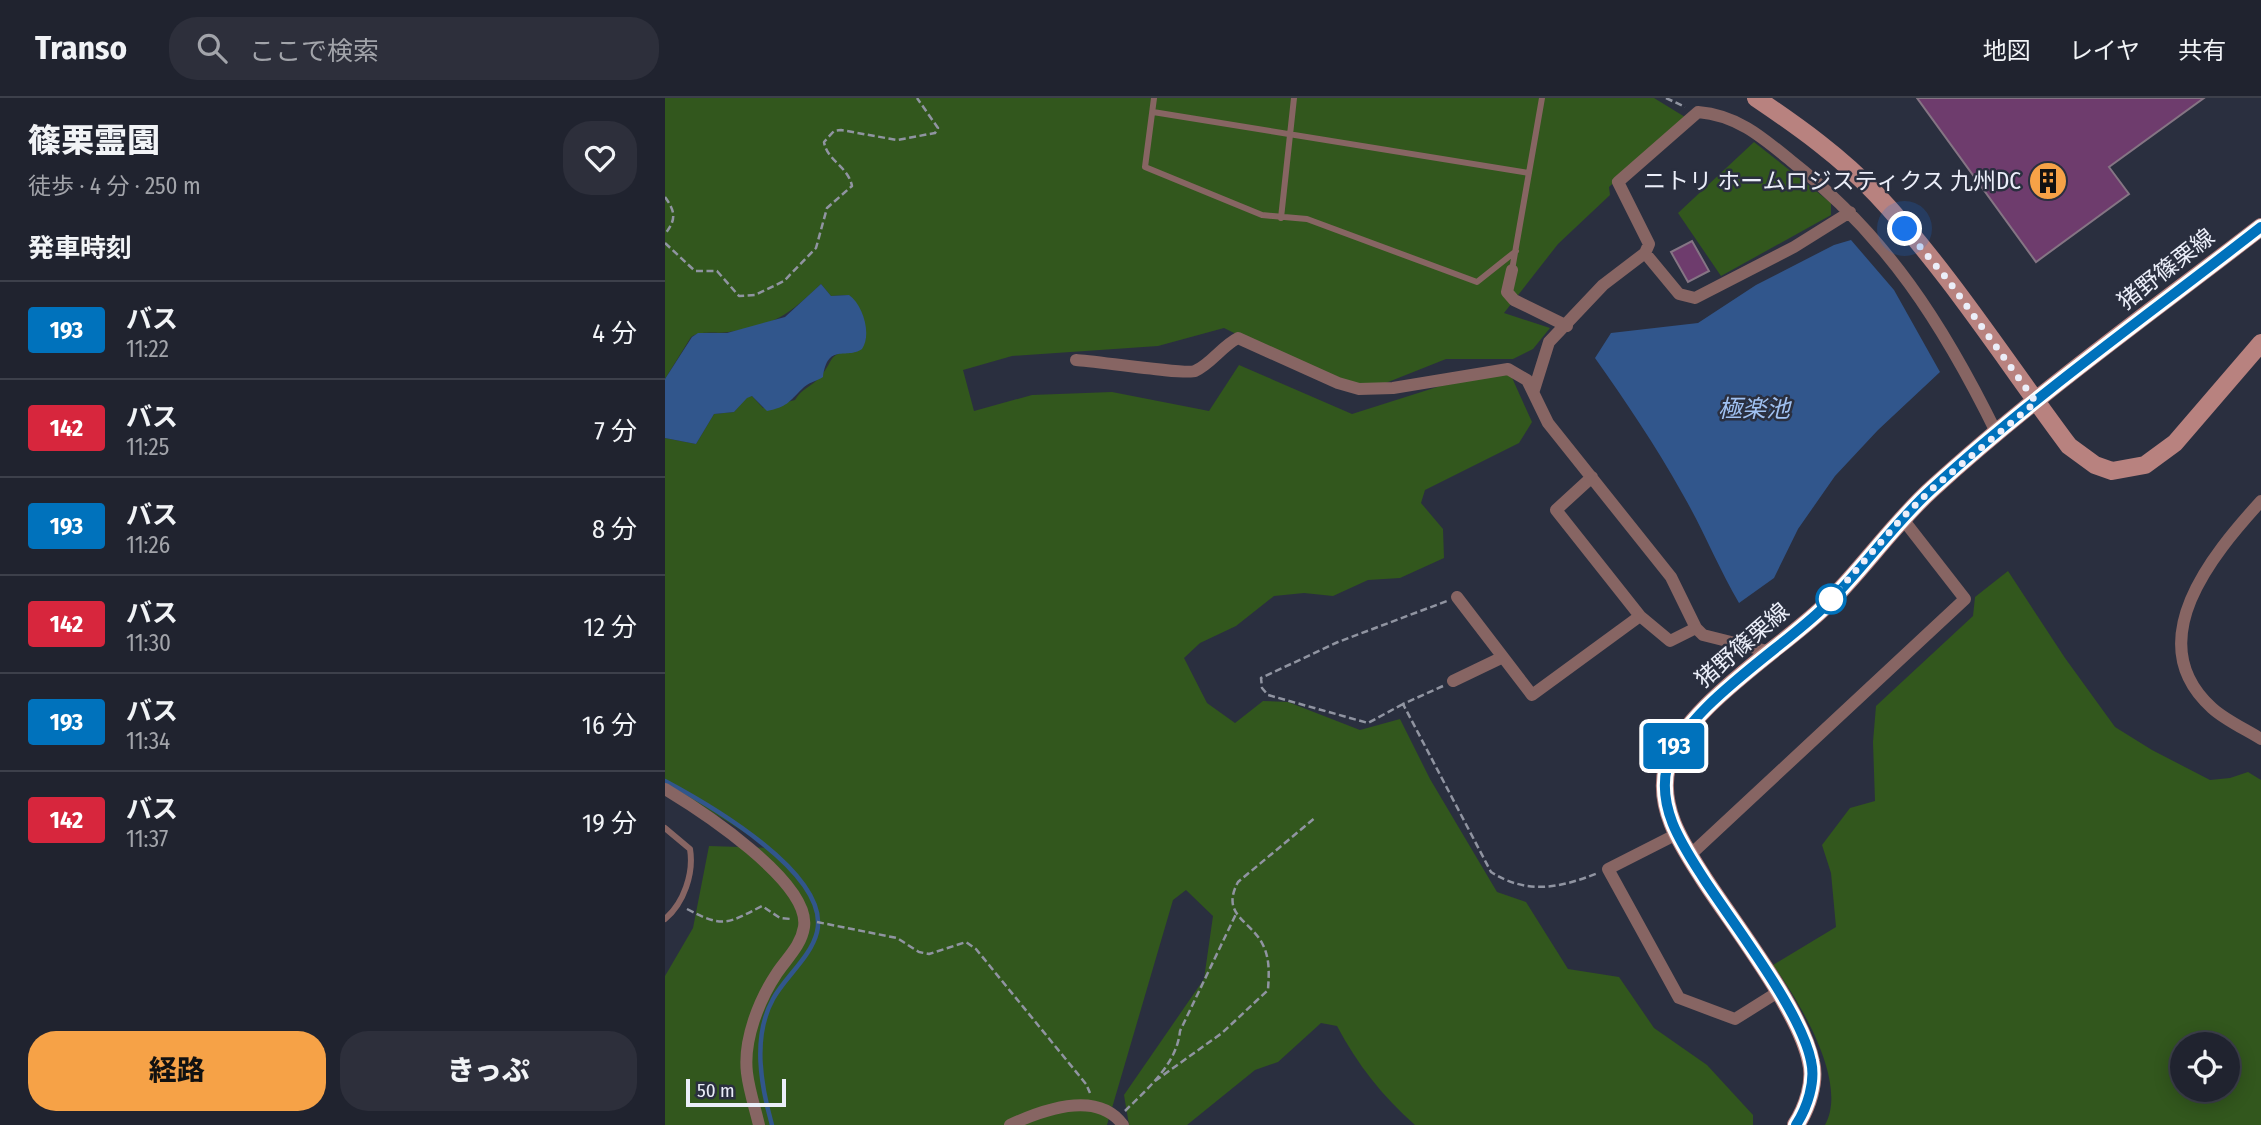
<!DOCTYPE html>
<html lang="ja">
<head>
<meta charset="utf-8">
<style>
	:root { --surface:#20232f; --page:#2d2f3b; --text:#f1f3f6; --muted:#a2a4aa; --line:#3d404b; --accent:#f6a247 }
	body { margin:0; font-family:"Fira Sans Condensed","Noto Sans JP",sans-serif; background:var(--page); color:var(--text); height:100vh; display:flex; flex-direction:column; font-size:26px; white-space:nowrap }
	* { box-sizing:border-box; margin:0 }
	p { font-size:23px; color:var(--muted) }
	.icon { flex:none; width:38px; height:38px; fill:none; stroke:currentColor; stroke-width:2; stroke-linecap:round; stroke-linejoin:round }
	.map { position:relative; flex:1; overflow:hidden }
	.side { display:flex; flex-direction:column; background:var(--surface); width:665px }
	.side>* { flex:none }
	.badge { padding:0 14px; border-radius:5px; font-size:24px; line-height:46px }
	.controls { position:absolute; left:1505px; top:934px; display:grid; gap:14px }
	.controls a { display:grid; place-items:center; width:70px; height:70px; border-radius:50%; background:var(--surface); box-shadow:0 4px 18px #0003,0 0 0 2px var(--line); font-size:35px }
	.scale { position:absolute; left:21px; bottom:18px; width:100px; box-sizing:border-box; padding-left:7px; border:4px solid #ebeef9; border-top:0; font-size:19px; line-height:24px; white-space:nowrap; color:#ebeef9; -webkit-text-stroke:5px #2a2f3f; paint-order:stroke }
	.you { position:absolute; width:35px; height:35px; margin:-18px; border:5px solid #fff; border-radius:50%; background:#1a73e8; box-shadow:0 0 0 10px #1a73e833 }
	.map>.badge { position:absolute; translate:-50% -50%; box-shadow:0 0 0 4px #fff }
	h2 { padding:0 28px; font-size:26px; line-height:63px }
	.round { display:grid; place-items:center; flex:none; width:74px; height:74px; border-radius:28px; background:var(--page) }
	.summary { display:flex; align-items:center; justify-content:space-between; height:119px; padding:0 28px }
	h1 { font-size:33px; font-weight:800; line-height:52px }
	.button { display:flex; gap:14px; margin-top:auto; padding:14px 28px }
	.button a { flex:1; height:80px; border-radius:28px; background:var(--accent); color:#111; font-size:28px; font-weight:800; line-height:80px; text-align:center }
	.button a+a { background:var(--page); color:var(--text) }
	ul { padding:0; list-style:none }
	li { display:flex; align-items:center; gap:21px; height:98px; padding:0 28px; border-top:2px solid var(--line) }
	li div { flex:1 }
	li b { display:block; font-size:26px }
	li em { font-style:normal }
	li .badge { min-width:77px; font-weight:700; text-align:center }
	header { display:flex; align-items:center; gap:42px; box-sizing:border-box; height:98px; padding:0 35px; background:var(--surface); border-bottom:2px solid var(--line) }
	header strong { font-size:33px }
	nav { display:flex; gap:38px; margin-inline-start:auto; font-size:24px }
	.search { width:490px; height:63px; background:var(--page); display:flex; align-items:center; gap:18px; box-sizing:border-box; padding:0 24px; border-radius:28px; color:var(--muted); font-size:26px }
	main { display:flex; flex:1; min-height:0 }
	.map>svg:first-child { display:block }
	.green { fill:#32571d; fill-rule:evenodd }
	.water { fill:#31568c }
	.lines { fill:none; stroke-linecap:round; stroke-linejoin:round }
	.stream { stroke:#31568c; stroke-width:4.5 }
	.building { fill:#6e3c6d; stroke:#857584; stroke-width:2 }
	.path { stroke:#9094a1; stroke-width:2.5; stroke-dasharray:7 3.5; stroke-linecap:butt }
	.lane { stroke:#876563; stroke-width:6 }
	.street { stroke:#876563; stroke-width:12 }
	.secondary { stroke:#b8827f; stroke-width:18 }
	.line-casing { stroke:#fff; stroke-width:16 }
	.line { stroke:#0072bc; stroke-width:10 }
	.walk { stroke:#ebeef9; stroke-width:7; stroke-dasharray:0 12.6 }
	.stop-dot { fill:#fff; stroke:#0072bc; stroke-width:3.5 }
	.labels { text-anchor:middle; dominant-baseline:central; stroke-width:5; stroke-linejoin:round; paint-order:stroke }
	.poi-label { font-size:23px; fill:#ebeef9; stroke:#2a2f3f; text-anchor:end }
	.street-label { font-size:23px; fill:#ebeef9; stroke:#2a2f3f }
	.water-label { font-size:24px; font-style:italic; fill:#a1c2f2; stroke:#2a2f3f }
</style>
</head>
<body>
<header>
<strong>Transo</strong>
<div class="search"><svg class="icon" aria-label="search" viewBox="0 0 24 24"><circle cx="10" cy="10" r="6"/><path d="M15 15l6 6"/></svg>ここで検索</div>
<nav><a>地図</a><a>レイヤ</a><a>共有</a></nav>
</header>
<main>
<section class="side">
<div class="summary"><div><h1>篠栗霊園</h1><p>徒歩 · 4 分 · 250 m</p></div><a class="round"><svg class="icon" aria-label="heart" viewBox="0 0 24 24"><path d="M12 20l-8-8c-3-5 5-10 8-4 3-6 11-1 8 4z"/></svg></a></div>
<h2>発車時刻</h2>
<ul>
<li><span class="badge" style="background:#0072bc;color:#fff">193</span><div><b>バス</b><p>11:22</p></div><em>4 分</em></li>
<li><span class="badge" style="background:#d7263d;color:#fff">142</span><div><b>バス</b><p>11:25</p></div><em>7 分</em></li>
<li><span class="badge" style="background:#0072bc;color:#fff">193</span><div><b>バス</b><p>11:26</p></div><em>8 分</em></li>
<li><span class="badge" style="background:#d7263d;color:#fff">142</span><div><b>バス</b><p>11:30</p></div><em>12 分</em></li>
<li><span class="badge" style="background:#0072bc;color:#fff">193</span><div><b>バス</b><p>11:34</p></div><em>16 分</em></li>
<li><span class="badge" style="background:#d7263d;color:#fff">142</span><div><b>バス</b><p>11:37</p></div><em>19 分</em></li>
</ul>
<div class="button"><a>経路</a><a>きっぷ</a></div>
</section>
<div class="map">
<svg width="1596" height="1027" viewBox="0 0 1596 1027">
	<rect width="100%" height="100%" fill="#2a2f3f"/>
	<path class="green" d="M0,0h989l31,19 -76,70 1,8 -52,49 -54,69 46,15 -17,21 -20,10h-67l-88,35 -134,-66 -66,18 -146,10 -49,14 11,41 58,-16 80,-3 97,19 30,-46 113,49 145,-46 12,3 23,51 -13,21 -94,47 -4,13 22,26 1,29 -44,20 -32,2 -35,16 -29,-3 -30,3 -38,30 -36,17 -16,15 23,45 28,20 28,-22 25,1 72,28 40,-11 30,60 67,113 29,10 42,67 51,8 35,51 53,37 46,50v10h-338c-32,-28 -58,-61 -78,-99l-16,-3 -43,39 -23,8 -68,55h-58l-5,-30 80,-116 9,-63 -27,-26 -13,10 -66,225h-442v-149l28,-48 16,-82 61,2 -105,-65v-345l31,6 18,-30 20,-2 13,-15 5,-1 11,12 32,-8c7,-12 16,-13 24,-22 16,-17 8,-28 38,-26l-8,-57 -18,1 -10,-12c-34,32 -44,40 -92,48 -12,2 -27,-2 -38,5l-26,42z
		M1089,44l77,61v12l-110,61 -43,-63z
		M1343,473l57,87 50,69 37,23 58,30 20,-2 18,-6 13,8v345h-436c24,-43 -26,-124 -52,-160l63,-38 -5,-54 -9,-28 28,-37 25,-7 -2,-59 3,-36 97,-90 2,-19zM1517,947h46v45h-46z"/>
	<path class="water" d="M1186,142l43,50 46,82 -62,58 -43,46 -37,53 -24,49 -35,25c-21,-36 -36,-74 -57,-110 -26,-47 -56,-91 -87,-135l16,-25 87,-10 58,-38 78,-40z
		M156,186l10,12 18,-1c14,10 23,39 13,54 -16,11 -34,-7 -39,28 -6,4 -16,6 -21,12 -13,13 -15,18 -35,22l-15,-15 -5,2 -13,14 -20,2 -18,30 -31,-6v-59l27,-42 6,-4h29l58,-16z"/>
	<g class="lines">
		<path class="stream" d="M0,683c43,23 166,93 152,151 -6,25 -32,45 -44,67 -21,38 -12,87 -1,126"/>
	</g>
	<path class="building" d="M1252,0h287l-95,69 20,27 -93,68z
		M1027,143l17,30 -21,11 -17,-30z"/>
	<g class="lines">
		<path class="path" d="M1001,0l19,9
			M0,99c11,15 11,23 0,37
			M0,145l30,28h22l22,25 16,-1 29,-14 32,-33 11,-40 25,-22c-4,-20 -25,-25 -28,-44l10,-11 7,-1 56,10 38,-7 3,-5 -21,-30
			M778,588l-40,18 88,168c36,23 69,16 107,1
			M738,606l-35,19 -100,-28 -6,-7 -1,-10 77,-36 109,-41
			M22,811c36,19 40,15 75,-3l18,12 11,1
			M152,824l80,16 22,14 10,2 37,-12 10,7 110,135 4,9
			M490,983l67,-48 46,-43c1,-16 2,-31 -5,-45 -12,-25 -43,-29 -25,-63l78,-65
			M460,1013c22,-22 52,-47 55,-80l56,-117"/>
		<path class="lane" d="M489,0l-9,69 117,48 45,4 170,63 39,-31
			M488,14l376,61
			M616,120l13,-120
			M847,172l30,-172
			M0,730l25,21c4,24 -6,54 -25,70"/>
		<path class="street" d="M980,155l4,-9 -31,-62 80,-70c38,3 63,24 92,48 97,76 153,164 207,274
			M847,172l-5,22 7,8 53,26
			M411,262c19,1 110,15 119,11 16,-7 27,-25 43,-33l100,45 21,6 34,-1 115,-19 19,11 21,43 123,154 25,51 7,7 68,17
			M869,292l15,-48 54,-57 42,-32 34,41 16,4 99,-51 56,-35
			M927,379l-36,33 84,106 30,25 26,-13
			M1596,403c-49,54 -122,141 -49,207 13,12 33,21 49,31
			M792,499l75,98 108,-79
			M788,583l50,-24
			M0,691c35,21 146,93 139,138 -3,19 -17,31 -27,46 -18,27 -34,67 -30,100 2,17 8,35 12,52
			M1010,737l-67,34 71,129 56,21 43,-27
			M1024,758l276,-257 -63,-81
			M345,1027c32,-15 87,-36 113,0"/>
		<path class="secondary" d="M1091,0c43,29 85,59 121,97 72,77 129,167 192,251l26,19 17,6 33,-6 30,-22 86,-100
			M1131,1027c11,-17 20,-43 15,-63 -10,-51 -77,-137 -107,-183 -21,-33 -47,-70 -37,-112 13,-56 113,-118 155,-158 40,-38 70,-84 111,-121 103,-94 218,-176 328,-261"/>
	</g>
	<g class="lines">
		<defs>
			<path id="line" d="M1131,1027c11,-17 20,-43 15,-64 -10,-50 -77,-136 -107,-182 -21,-33 -47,-70 -37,-112 13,-56 113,-117 155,-158 40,-38 70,-84 111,-121 103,-94 218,-175 328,-261"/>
		</defs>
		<use href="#line" class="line-casing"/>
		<use href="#line" class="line"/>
		<path class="walk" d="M1166,501l71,-81 31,-30 103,-86 -88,-122 -43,-51"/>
	</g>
	<defs>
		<symbol id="building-disc" viewBox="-11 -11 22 22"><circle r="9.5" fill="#f6a247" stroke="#2a2f3f"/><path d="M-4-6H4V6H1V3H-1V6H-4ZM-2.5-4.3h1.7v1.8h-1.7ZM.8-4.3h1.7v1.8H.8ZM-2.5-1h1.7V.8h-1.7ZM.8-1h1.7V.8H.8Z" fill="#111"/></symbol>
	</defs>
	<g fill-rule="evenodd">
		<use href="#building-disc" x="1361" y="61" width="44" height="44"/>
	</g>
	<circle class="stop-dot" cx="1166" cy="501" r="14"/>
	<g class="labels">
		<g class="poi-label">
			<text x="1356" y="83">ニトリ ホームロジスティクス 九州DC</text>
		</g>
		<g class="street-label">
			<text transform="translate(1501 171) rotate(-38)">猪野篠栗線</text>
			<text transform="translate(1077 547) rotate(-41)">猪野篠栗線</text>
		</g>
		<g class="water-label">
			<text x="1089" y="311">極楽池</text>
		</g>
	</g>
</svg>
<div class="controls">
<a><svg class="icon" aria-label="locate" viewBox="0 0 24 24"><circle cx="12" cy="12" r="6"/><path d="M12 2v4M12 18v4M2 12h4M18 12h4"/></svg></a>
</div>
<div class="scale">50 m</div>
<div class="you" style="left:1240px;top:131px"></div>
<b class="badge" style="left:1009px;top:648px;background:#0072bc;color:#fff">193</b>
</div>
</main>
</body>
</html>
